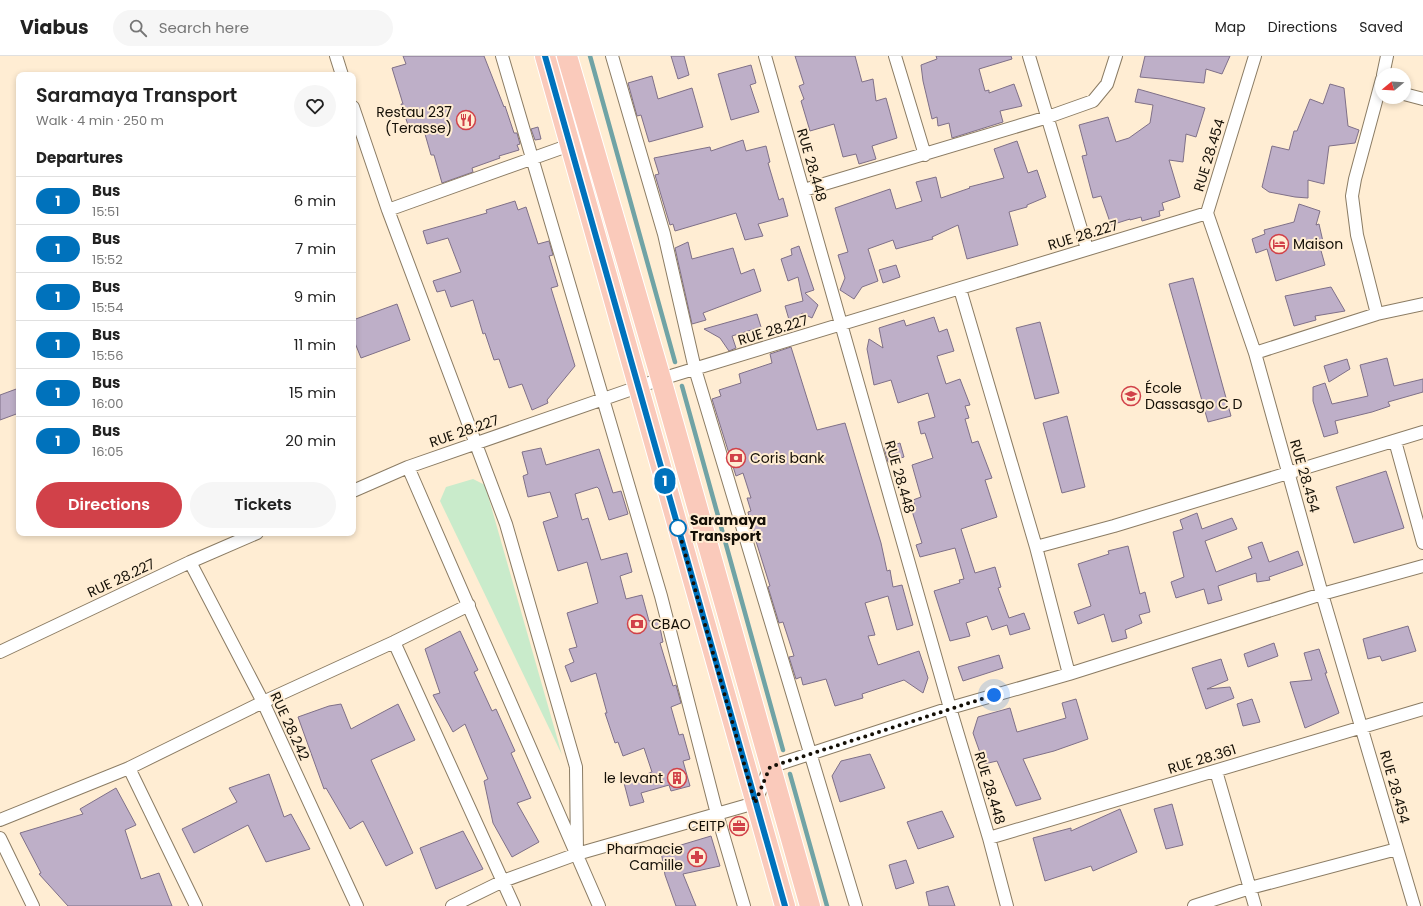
<!DOCTYPE html>
<html lang="en">
<head>
<meta charset="utf-8">
<style>
	:root { --surface:#fff; --page:#f6f6f6; --text:#222; --muted:#767676; --line:#e0e0e0; --accent:#d14149 }
	body { margin:0; font-family:Poppins,sans-serif; background:var(--page); color:var(--text); height:100vh; display:flex; flex-direction:column; font-size:15px; white-space:nowrap }
	* { box-sizing:border-box; margin:0 }
	p { font-size:13px; color:var(--muted) }
	.icon { flex:none; width:22px; height:22px; fill:none; stroke:currentColor; stroke-width:2; stroke-linecap:round; stroke-linejoin:round }
	.map { position:relative; flex:1; overflow:hidden }
	.panel { position:absolute; left:16px; top:16px; width:340px; height:464px; display:flex; flex-direction:column; background:var(--surface); border-radius:8px; box-shadow:0 2px 6px #0003 }
	.panel>* { flex:none }
	.badge { padding:0 8px; border-radius:13px; font-size:14px; line-height:26px }
	.needle { width:26px; rotate:252deg }
	.buttons { position:absolute; left:1375px; top:12px; display:grid; gap:8px }
	.buttons a { display:grid; place-items:center; width:36px; height:36px; border-radius:50%; background:var(--surface); box-shadow:0 2px 6px #0003; font-size:20px }
	.you { position:absolute; width:20px; height:20px; margin:-10px; border:3px solid #fff; border-radius:50%; background:#1a73e8; box-shadow:0 0 0 6px #1a73e833 }
	.map>.badge { position:absolute; translate:-50% -50%; box-shadow:0 0 0 2px #fff }
	h2 { padding:0 20px; font-size:15px; line-height:36px }
	.round { display:grid; place-items:center; flex:none; width:42px; height:42px; border-radius:21px; background:var(--page) }
	.head { display:flex; align-items:center; justify-content:space-between; height:68px; padding:0 20px }
	h1 { font-size:19px; font-weight:600; line-height:30px }
	.button { display:flex; gap:8px; margin-top:auto; padding:8px 20px }
	.button a { flex:1; height:46px; border-radius:24px; background:var(--accent); color:#fff; font-size:16px; font-weight:600; line-height:46px; text-align:center }
	.button a+a { background:var(--page); color:var(--text) }
	ul { padding:0; list-style:none }
	li { display:flex; align-items:center; gap:12px; height:48px; padding:0 20px; border-top:1px solid var(--line) }
	li div { flex:1 }
	li b { display:block; font-size:15px }
	li em { font-style:normal }
	li .badge { min-width:44px; font-weight:700; text-align:center }
	header { display:flex; align-items:center; gap:24px; box-sizing:border-box; height:56px; padding:0 20px; background:var(--surface); border-bottom:1px solid var(--line) }
	header strong { font-size:19px }
	nav { display:flex; gap:22px; margin-inline-start:auto; font-size:14px }
	.search { width:280px; height:36px; background:var(--page); display:flex; align-items:center; gap:10px; box-sizing:border-box; padding:0 14px; border-radius:22px; color:var(--muted); font-size:15px }
	.map>svg:first-child { display:block }
	.green { fill:#c9ebcb }
	.lines { fill:none; stroke-linecap:round; stroke-linejoin:round }
	.stream { stroke:#70a3a5; stroke-width:4.5 }
	.building { fill:#beafc8; stroke:#7f7088 }
	.minor-casing { stroke:#8b7c64; stroke-width:14 }
	.primary-casing { stroke:#fff; stroke-width:22 }
	.minor { stroke:#fff; stroke-width:12 }
	.primary { stroke:#facabb; stroke-width:20 }
	.line-casing { stroke:#fff; stroke-width:9 }
	.line { stroke:#0072bc; stroke-width:6 }
	.walk { stroke:#140f06; stroke-width:4; stroke-dasharray:0 7.2 }
	.stop-dot { fill:#fff; stroke:#0072bc; stroke-width:2 }
	.labels { text-anchor:middle; dominant-baseline:central; stroke-width:4; stroke-linejoin:round; paint-order:stroke }
	.poi-label { font-size:14px; fill:#140f06; stroke:#ffedd3; text-anchor:end }
	.street-label { font-size:14px; fill:#140f06; stroke:#ffedd3 }
	.stop-label { font-size:14px; font-weight:bold; fill:#140f06; stroke:#ffedd3; text-anchor:start }
</style>
</head>
<body>
<header>
<strong>Viabus</strong>
<div class="search"><svg class="icon" aria-label="search" viewBox="0 0 24 24"><circle cx="10" cy="10" r="6"/><path d="M15 15l6 6"/></svg>Search here</div>
<nav><a>Map</a><a>Directions</a><a>Saved</a></nav>
</header>
<div class="map">
<svg width="1423" height="850" viewBox="0 0 1423 850">
	<rect width="100%" height="100%" fill="#ffedd3"/>
	<path class="green" d="M473,423l12,6 77,270 -122,-254 6,-14z"/>
	<g class="lines">
		<path class="stream" d="M590,0l85,306
			M682,330l101,364
			M790,718l37,132"/>
	</g>
	<path class="building" d="M403,0h81l20,51 1,-1 9,27h3l3,11 -3,1 2,5 -20,6 1,2 -28,10 1,4 -31,11 -8,-28h-3l-8,-28 -13,4 -9,-27h2l-11,-36 14,-4z
		M671,0h13l5,19 -11,4z
		M795,0h60l7,26 11,-3 3,22 10,-3 11,40 -25,8 4,13 -17,5 -3,-10 -13,3 -9,-33 -24,7 -9,-30 3,-2 -5,-13 5,-2z
		M936,0h75l1,3 -33,10 6,22 4,-1v3l25,-9 8,22 -22,5 3,11 -51,16 -3,-15 -11,3 -1,-9 -5,2 -9,-38 -2,-16 16,-6z
		M1145,0h85l-8,18 -16,-5 -2,14 -64,-6z
		M751,9l5,18 -6,2 9,27 -28,8 -13,-46z
		M652,20l6,23 34,-11 11,39 -54,15 -8,-27 -4,1 -9,-33z
		M1330,28l14,4 4,38 11,4 -4,13 -26,3 -5,38 -16,-4v18l-13,-1 -26,-5 -7,-5 10,-41 17,4 5,-19h3l13,-32 13,5z
		M1138,33l67,19 -9,29 -10,-3 -3,28 -14,-2 11,37 -18,6 2,7 -5,1 1,5 -18,5 -1,-4 -11,3v-1l-19,6 -10,-29 -8,2 -11,-42 5,-1 -8,-30 29,-8 8,25 13,-4 21,-15 3,-18 -18,-3z
		M538,71l3,12 -6,1 -4,-11z
		M743,84l3,11 20,-5 4,16 -2,1 11,37 4,-2 5,18 -30,8 5,12 -18,4 -9,-27 -61,18 -2,-7 -3,1 -15,-50 4,-1 -5,-16 56,-11 1,4z
		M1017,85l11,32 9,-3 9,27 -19,8v2l-18,5 9,33 -51,14 -9,-34 -26,12 1,2 -37,10 -3,-9 -25,9 10,32 -16,6 -8,12 -14,-9 5,-12 -7,-23 10,-3 -13,-44 55,-19 6,20 26,-8 -6,-19 20,-5 5,21 29,-10 -1,-1 35,-9 -10,-29z
		M515,145l3,9 8,-3 12,37 11,-3 4,14 -4,1 9,30 -7,2 24,78 -28,34 1,3 -16,7 -10,-26 -13,4 -10,-29 -5,1 -9,-27 -2,1 -10,-34 -22,7 -6,-17 -8,2 -4,-11 28,-9 -13,-34 -21,6 -4,-13 64,-18 -1,-3z
		M1299,148l21,7 -4,14 3,-1 5,22 -4,1 5,18 -49,16 -9,-32 -11,4 -4,-14 13,-5 -1,-4 30,-8z
		M688,186l4,17 41,-11 8,26 13,-5 7,22 -58,22 3,7 -14,4 -17,-76z
		M799,190l15,44 -9,3 13,12 -6,13 -10,-5 -3,8 -9,2 -5,-17 18,-5 -5,-24 -10,4 -7,-22 11,-4 -1,-6z
		M896,209l4,12 -17,6 -4,-13z
		M1193,222l38,138 -23,6 -39,-138z
		M1331,231l14,24 -30,5 1,4 -22,6 -9,-30z
		M397,248l13,36 -49,18 -8,-20v-18z
		M757,258l4,13 -29,9 4,12 -7,3 -9,-13 -16,-9z
		M934,261l5,15 8,-3 7,22 -17,5 9,28 14,-5 10,26 -5,1 4,12 -4,1 7,24 6,-2 14,37 -7,2 12,37 -36,12 14,44 20,-6 6,20 -3,1 11,30 15,-5 6,16 -20,6 -3,-10 -15,5 -5,-14 -21,7 4,13 -20,5 -16,-50 26,-8 -1,-3 5,-1 -9,-31 -35,9 -4,-12 6,-2 -10,-32 4,-2 -3,-9 8,-3 -9,-32 21,-7 -8,-25 -4,1 -3,-12 17,-5 -7,-24 -30,10 -7,-23 -17,5 -7,-36 2,-10 14,9 -4,-20 25,-8 2,6z
		M1040,266l19,71 -24,6 -19,-71z
		M791,291l26,83 28,-7 36,120 6,28 3,-1 3,17 9,-2 11,40 -16,5 -9,-34 -23,7 10,32 -7,1 10,29 41,-14 9,27 -5,15 -19,-13 -42,14 1,4 -28,8 -9,-27 -23,6 -2,-8 -5,2 -7,-22 5,-1 -11,-34 -4,1 -11,-36 2,-1 -20,-64 -2,-10 3,-1 -4,-13h4l-8,-25 -7,3 -24,-77 9,-3 -2,-6 22,-7 -2,-9 33,-11 -2,-9z
		M1387,302l7,28 29,-7v13l-35,10 2,4 -18,6 -37,9 3,12 -14,4 -11,-36v-14l12,-4 7,21 36,-8 -8,-31z
		M1347,303l3,10 -21,13 -5,-16z
		M19,332v25l-19,7v-25z
		M1067,360l18,71 -23,6 -19,-70z
		M900,387l4,14 -16,5 -4,-14z
		M541,392l5,17 53,-16 14,44 8,-2 7,23 -19,6 -10,-31 -2,-2 -22,7 7,26 6,-2 13,42 26,-7 5,19 -12,4 6,23 16,-4 7,26 9,-3 5,24 -3,1 13,43 3,-1 5,18 -10,4 8,28 4,-1 7,25 -7,2 7,25 -19,5 -2,-6 -28,8 3,9 -14,4 -6,-23 24,-7 -1,-2 5,-2 -8,-24 -21,8 -5,-14 -3,1 -10,-30h2l-11,-40 -25,9 -6,-16 9,-4 -5,-13 8,-2 -10,-34 31,-10 -11,-41 -29,9 -15,-49 15,-5 -8,-25 -22,5 -5,-21 5,-2 -6,-22z
		M1386,415l18,57 -50,15 -18,-56z
		M1197,457l5,16 30,-11 5,11 -32,12 11,31 36,-14 -4,-11 14,-5 7,20 29,-11 5,14 -34,12 1,3 -13,2 -1,-9 -38,13 4,14 -14,4 -4,-15 -28,9 -5,-16 13,-5 -11,-45 10,-3 -3,-9z
		M1128,490l12,48 5,-2 5,20 -11,3 3,8 -17,7 2,8 -15,4 -8,-28 -26,10 -4,-12 17,-6 -13,-42 31,-10 -1,-3z
		M1408,570l8,25 -34,10 -2,-5 -12,3 -5,-20z
		M460,575l18,39 -4,2 18,39 4,-2 19,42 -4,2 20,45 -14,5 22,39 -27,15 -19,-34 -9,-42 4,-2 -23,-55 -12,8 -20,-37 7,-2 -15,-44z
		M1274,587l4,13 -30,11 -4,-13z
		M1319,593l8,24h-2l14,40 -34,15 -15,-46 22,-2 -8,-27z
		M999,599l4,13 -40,13 -5,-14z
		M1221,603l7,21 -21,9 23,-2 4,11 -28,11 -14,-41z
		M1076,643l12,40 -34,12 -31,8 18,40 -25,7 -19,-45 -13,3 -11,-31 5,-16 32,-9 7,24 49,-14 -4,-15z
		M1252,643l8,23 -17,4 -6,-22z
		M341,648l10,25 47,-25 17,36 -44,20 42,93 -27,13 -23,-45 -13,8 -24,-41 -2,1 -26,-72 31,-11z
		M870,698l15,34 -45,14 -8,-26 9,-15z
		M269,718l15,43 7,-3 19,35 -44,13 -18,-37 -54,28 -12,-24 55,-27 -8,-14z
		M116,732l20,37 -11,5 16,49 18,-6 13,33h-104l-29,-32 2,-1 -21,-40 63,-19 -3,-5z
		M1172,748l11,41 -17,4 -12,-40z
		M1120,753l17,43 -44,19 -2,-5 -46,15 -12,-43 38,-10v3z
		M942,755l12,26 -36,12 -11,-27z
		M463,775l20,38 -47,20 -16,-41z
		M711,780l9,30 -37,8 13,32h-20l-11,-31 -4,-24z
		M906,804l8,23 -18,6 -7,-24z
		M948,830l7,20h-26l-3,-14z"/>
	<g class="lines">
		<defs>
			<path id="minor" d="M336,0l6,19
				M502,0l159,540 56,218 27,92
				M612,0l52,178 31,135 161,537
				M765,0l185,652 39,130 18,68
				M895,0l30,99
				M1029,0l58,193
				M1255,0l-48,157 48,140 67,241 92,312
				M1383,19l4,-19
				M1404,38l19,5
				M353,51l35,103 118,314 70,243 1,87
				M804,134l244,-73 45,-16 14,-17 9,-28
				M388,154l182,-65 21,-5
				M960,233l76,258
				M1377,258l-20,-79 -5,-39 3,-17 27,-100
				M1255,297l122,-39 46,-10
				M1395,385l28,102
				M408,411l191,439
				M353,435l55,-24 253,-88 546,-166
				M190,506l73,140 94,204
				M394,586l120,264
				M0,596l190,-90 67,-29
				M1069,618l-33,-127 78,-21 309,-94
				M129,712l67,138
				M1216,715l39,135
				M0,764l129,-52 134,-66 131,-60 75,-37
				M0,782l33,68
				M989,782l434,-129
				M452,850l51,-25 74,-27 178,-51 15,-36 180,-59 119,-34 253,-80 101,-28
				M1194,850l56,-18 147,-39"/>
			<path id="primary" d="M545,0l240,850
				M567,0l94,323 149,527"/>
		</defs>
		<use href="#minor" class="minor-casing"/>
		<use href="#primary" class="primary-casing"/>
		<use href="#minor" class="minor"/>
		<use href="#primary" class="primary"/>
	</g>
	<g class="lines">
		<defs>
			<path id="line" d="M545,0l240,850"/>
		</defs>
		<use href="#line" class="line-casing"/>
		<use href="#line" class="line"/>
		<path class="walk" d="M678,472l-2,-7 79,282 15,-36 224,-72"/>
	</g>
	<defs>
		<symbol id="restaurant-ring" viewBox="-11 -11 22 22"><circle r="9.5" fill="#ffedd3" stroke="#d14149" stroke-width="1.5"/><path d="M-5-6h1v4h1v-4h1v4h1v-4h1v5L-1.5 .5V6h-2V.5L-5-1ZM5-6V6H3V1.5H1.5Q1.5-4 5-6Z" fill="#d14149"/></symbol>
		<symbol id="hotel-ring" viewBox="-11 -11 22 22"><circle r="9.5" fill="#ffedd3" stroke="#d14149" stroke-width="1.5"/><path d="M-6-4.5h1.5V1H6V5H4.5V3h-9V5H-6ZM-4 0a1.8 1.8 0 1 1 3.6 0ZM.5 0V-2.5h3Q6-2.5 6 0Z" fill="#d14149"/></symbol>
		<symbol id="school-ring" viewBox="-11 -11 22 22"><circle r="9.5" fill="#ffedd3" stroke="#d14149" stroke-width="1.5"/><path d="M0-5L7-2L0 1L-7-2ZM-4 1L0 2.5L4 1V4Q0 6-4 4Z" fill="#d14149"/></symbol>
		<symbol id="bank-ring" viewBox="-11 -11 22 22"><circle r="9.5" fill="#ffedd3" stroke="#d14149" stroke-width="1.5"/><path d="M-6-4H6V4H-6ZM0-2.3a2.3 2.3 0 1 0 0 4.6a2.3 2.3 0 1 0 0-4.6Z" fill="#d14149"/></symbol>
		<symbol id="building-ring" viewBox="-11 -11 22 22"><circle r="9.5" fill="#ffedd3" stroke="#d14149" stroke-width="1.5"/><path d="M-4-6H4V6H1V3H-1V6H-4ZM-2.5-4.3h1.7v1.8h-1.7ZM.8-4.3h1.7v1.8H.8ZM-2.5-1h1.7V.8h-1.7ZM.8-1h1.7V.8H.8Z" fill="#d14149"/></symbol>
		<symbol id="office-ring" viewBox="-11 -11 22 22"><circle r="9.5" fill="#ffedd3" stroke="#d14149" stroke-width="1.5"/><path d="M-6-3h4V-5.5h4V-3h4V5H-6ZM-1-4.5V-3h2v-1.5ZM-6 0V1H6V0Z" fill="#d14149"/></symbol>
		<symbol id="pharmacy-ring" viewBox="-11 -11 22 22"><circle r="9.5" fill="#ffedd3" stroke="#d14149" stroke-width="1.5"/><path d="M-2-6h4v4h4v4h-4v4h-4v-4h-4v-4h4Z" fill="#d14149"/></symbol>
	</defs>
	<g fill-rule="evenodd">
		<use href="#restaurant-ring" x="455" y="53" width="22" height="22"/>
		<use href="#hotel-ring" x="1268" y="177" width="22" height="22"/>
		<use href="#school-ring" x="1120" y="329" width="22" height="22"/>
		<use href="#bank-ring" x="725" y="391" width="22" height="22"/>
		<use href="#bank-ring" x="626" y="557" width="22" height="22"/>
		<use href="#building-ring" x="666" y="711" width="22" height="22"/>
		<use href="#office-ring" x="728" y="759" width="22" height="22"/>
		<use href="#pharmacy-ring" x="686" y="790" width="22" height="22"/>
	</g>
	<circle class="stop-dot" cx="678" cy="472" r="8"/>
	<g class="labels">
		<g class="poi-label">
			<text x="452" y="56">Restau 237<tspan x="452" dy="16">(Terasse)</tspan></text>
			<text x="1293" y="188" text-anchor="start">Maison</text>
			<text x="1145" y="332" text-anchor="start">École<tspan x="1145" dy="16">Dassasgo C D</tspan></text>
			<text x="750" y="402" text-anchor="start">Coris bank</text>
			<text x="651" y="568" text-anchor="start">CBAO</text>
			<text x="663" y="722">le levant</text>
			<text x="725" y="770">CEITP</text>
			<text x="683" y="793">Pharmacie<tspan x="683" dy="16">Camille</tspan></text>
		</g>
		<g class="street-label">
			<text transform="translate(1209 99) rotate(-73)">RUE 28.454</text>
			<text transform="translate(812 109) rotate(74)">RUE 28.448</text>
			<text transform="translate(1083 179) rotate(-17)">RUE 28.227</text>
			<text transform="translate(773 274) rotate(-17)">RUE 28.227</text>
			<text transform="translate(464 375) rotate(-19)">RUE 28.227</text>
			<text transform="translate(1305 420) rotate(74)">RUE 28.454</text>
			<text transform="translate(900 421) rotate(74)">RUE 28.448</text>
			<text transform="translate(121 522) rotate(-25)">RUE 28.227</text>
			<text transform="translate(290 670) rotate(65)">RUE 28.242</text>
			<text transform="translate(1202 703) rotate(-17)">RUE 28.361</text>
			<text transform="translate(1395 731) rotate(74)">RUE 28.454</text>
			<text transform="translate(990 732) rotate(73)">RUE 28.448</text>
		</g>
		<g class="stop-label">
			<text x="690" y="464">Saramaya<tspan x="690" dy="16">Transport</tspan></text>
		</g>
	</g>
</svg>
<div class="buttons">
<a><svg class="needle" viewBox="-14 -14 28 28"><path d="M0-13l5 13h-10z" fill="#e53935"/><path d="M0 13l5-13h-10z" fill="#767676"/></svg></a>
</div>
<div class="you" style="left:994px;top:639px"></div>
<b class="badge" style="left:665px;top:425px;background:#0072bc;color:#fff">1</b>
<section class="panel">
<div class="head"><div><h1>Saramaya Transport</h1><p>Walk · 4 min · 250 m</p></div><a class="round"><svg class="icon" aria-label="heart" viewBox="0 0 24 24"><path d="M12 20l-8-8c-3-5 5-10 8-4 3-6 11-1 8 4z"/></svg></a></div>
<h2>Departures</h2>
<ul>
<li><span class="badge" style="background:#0072bc;color:#fff">1</span><div><b>Bus</b><p>15:51</p></div><em>6 min</em></li>
<li><span class="badge" style="background:#0072bc;color:#fff">1</span><div><b>Bus</b><p>15:52</p></div><em>7 min</em></li>
<li><span class="badge" style="background:#0072bc;color:#fff">1</span><div><b>Bus</b><p>15:54</p></div><em>9 min</em></li>
<li><span class="badge" style="background:#0072bc;color:#fff">1</span><div><b>Bus</b><p>15:56</p></div><em>11 min</em></li>
<li><span class="badge" style="background:#0072bc;color:#fff">1</span><div><b>Bus</b><p>16:00</p></div><em>15 min</em></li>
<li><span class="badge" style="background:#0072bc;color:#fff">1</span><div><b>Bus</b><p>16:05</p></div><em>20 min</em></li>
</ul>
<div class="button"><a>Directions</a><a>Tickets</a></div>
</section>
</div>
</body>
</html>
